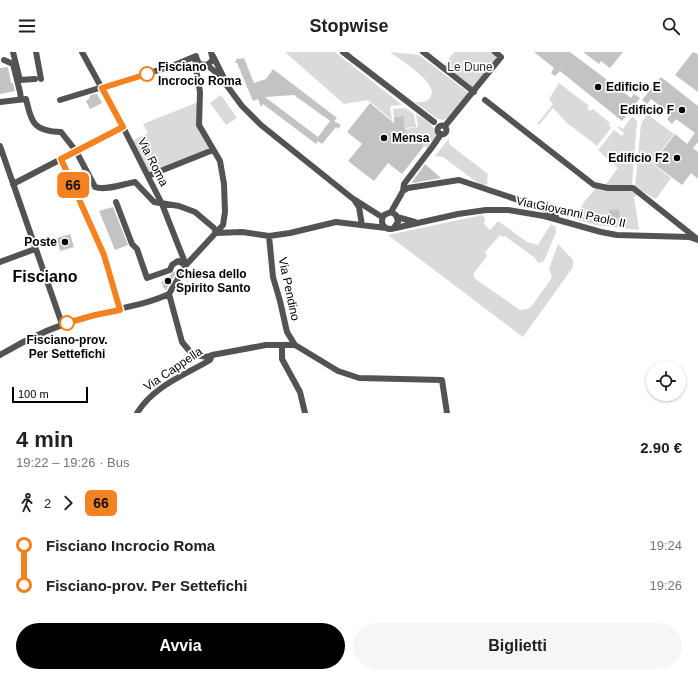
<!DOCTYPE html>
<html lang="it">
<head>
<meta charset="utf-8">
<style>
	:root { --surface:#fff; --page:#f6f6f6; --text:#202124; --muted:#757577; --accent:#000 }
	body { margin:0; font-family:Arial,sans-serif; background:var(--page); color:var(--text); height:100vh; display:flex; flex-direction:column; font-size:15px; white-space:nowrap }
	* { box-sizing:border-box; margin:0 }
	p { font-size:13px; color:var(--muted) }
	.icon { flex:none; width:22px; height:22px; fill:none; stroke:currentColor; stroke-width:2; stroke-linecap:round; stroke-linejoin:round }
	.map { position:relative; height:361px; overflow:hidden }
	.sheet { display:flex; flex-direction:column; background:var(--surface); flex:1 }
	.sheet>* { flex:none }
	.badge { padding:0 8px; border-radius:6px; font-size:14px; line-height:26px }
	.controls { position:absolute; left:646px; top:309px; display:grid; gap:8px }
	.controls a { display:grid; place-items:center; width:40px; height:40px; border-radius:50%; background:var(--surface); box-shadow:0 1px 3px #0004; font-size:20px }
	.scale { position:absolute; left:12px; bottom:10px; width:76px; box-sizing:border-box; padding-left:4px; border:2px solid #000; border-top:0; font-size:11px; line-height:14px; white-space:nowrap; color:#000; -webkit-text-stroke:3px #fff; paint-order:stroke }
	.map>.badge { position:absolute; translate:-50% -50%; box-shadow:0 0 0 2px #fff }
	.legs { display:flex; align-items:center; gap:6px; height:44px; padding:0 16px; font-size:13px }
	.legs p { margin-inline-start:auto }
	.head { display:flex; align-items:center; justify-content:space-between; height:68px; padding:0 16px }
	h1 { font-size:22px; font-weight:700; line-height:30px }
	.button { display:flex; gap:8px; margin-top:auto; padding:8px 16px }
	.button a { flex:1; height:46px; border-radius:24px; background:var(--accent); color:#fff; font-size:16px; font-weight:700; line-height:46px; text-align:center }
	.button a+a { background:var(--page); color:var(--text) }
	ul { padding:0 16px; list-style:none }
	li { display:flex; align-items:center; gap:14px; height:40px; font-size:15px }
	li i { display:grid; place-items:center; width:6px; height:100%; margin:0 5px; background:currentColor }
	li i::after { content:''; width:10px; height:10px; margin:-5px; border:3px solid; border-radius:50%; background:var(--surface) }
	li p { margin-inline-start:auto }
	li:first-child i { background:linear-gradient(#0000 50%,currentColor 0) }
	li:last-child i { background:linear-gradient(currentColor 50%,#0000 0) }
	header { display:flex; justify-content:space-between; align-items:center; height:52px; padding:0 16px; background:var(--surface); font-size:18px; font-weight:700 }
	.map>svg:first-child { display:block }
	.green { fill:#dadada }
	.building { fill:#c3c3c3; fill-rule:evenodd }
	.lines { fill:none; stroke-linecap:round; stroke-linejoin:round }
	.minor { stroke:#535353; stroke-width:6 }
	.line-1-casing { stroke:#fff; stroke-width:9 }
	.line-1 { stroke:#f58220; stroke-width:6 }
	.stop-1-dot { fill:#fff; stroke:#f58220; stroke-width:2 }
	.poi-dot { fill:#000; stroke:#fff; stroke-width:1.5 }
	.labels { text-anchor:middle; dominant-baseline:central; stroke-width:3.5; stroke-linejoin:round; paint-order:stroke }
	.stop-label { font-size:12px; font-weight:bold; fill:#000; stroke:#fff; text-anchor:start }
	.park-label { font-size:12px; fill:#313131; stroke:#fff }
	.poi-label { font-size:12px; font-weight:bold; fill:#000; stroke:#fff; text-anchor:start }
	.street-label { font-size:12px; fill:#000; stroke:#fff }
	.district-label { font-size:16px; font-weight:bold; fill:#000; stroke:#fff }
</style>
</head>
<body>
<header><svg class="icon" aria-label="menu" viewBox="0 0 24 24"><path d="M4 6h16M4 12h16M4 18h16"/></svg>Stopwise<svg class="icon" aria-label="search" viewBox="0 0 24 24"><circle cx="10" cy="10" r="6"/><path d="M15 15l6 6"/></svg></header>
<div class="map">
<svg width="698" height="361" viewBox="0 0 698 361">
	<rect width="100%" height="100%" fill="#fff"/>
	<path class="green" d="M285,0h50l67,53 -12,1 2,14 -24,-20 -24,4z
		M390,0l29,3 50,38 -19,24 -7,3 -7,-2 -21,-16c7,0 13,1 16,-6 7,-14 -31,-36 -41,-44z
		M454,0h38l4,4v3l-23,29 -29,-22z
		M559,31l30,23 -2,2 3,3 3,-2 17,14 -1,2 2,3 -14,18 -30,-23 -14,-15 -14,17 -2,-1 16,-20 -4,-5z
		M221,43l16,23 -11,7 -16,-22z
		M198,50l-1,21 16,28 -63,26 -18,-36 16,-8 -5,-9z
		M405,56l9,6 2,13 -11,1 -1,-12 -10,1 -1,-8z
		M416,62c8,5 19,11 21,21l-9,14 -23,-18v-2l13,-2z
		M647,62l27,20 -22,29 19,15 -15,21 -21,-12 6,-63z
		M633,65l4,4 -5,64 -22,1 -4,-2 12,-16 -20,-18 16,-20 8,6 2,-3 -6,-5v-2l5,3 7,-10z
		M449,86v6l39,30 -1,6 1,4 -6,2 -39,-29 -8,-1z
		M596,136c13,6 30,-2 42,6l-4,3 5,33 -43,-5 -21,-6 9,-17z
		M482,163l3,4 -1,5 6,6 8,-9 29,21 11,3 13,-21 5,3v5l-12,29 -6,2 -3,-5 -30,-22 -2,1 -3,-2 -13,15 -2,2 2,4 -13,17v4l4,4 42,29 7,-1 4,-2 20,-28 1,-2 -3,-8 9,-25 15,16v7l-50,70 -135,-102z"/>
	<path class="building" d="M534,0h36l61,46 3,-4 6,4 -18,23 -62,-50 -5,5 -4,-3 3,-5z
		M583,0h40l-13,16 -9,-7 -2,3z
		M693,0l5,2v38l-23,-17z
		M237,6l2,1 5,-1 10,25 12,-4 7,-10 64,49 -3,3 7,4 -3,4 -2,-2 -14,17 -4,-3 -2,3 -53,-40 -2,3 -3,-8 -5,2 -16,-38h-2zM294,43l36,26 -12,16 -53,-40z
		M8,15l3,16h2l2,8 -15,3v-26z
		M661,25l37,29v36l-5,6 5,4v27l-7,-6 -9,12 -29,-22 22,-29 12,10 8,-11 -19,-14 -4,5 -5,-5 4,-5 -20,-15 -4,5 -5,-4z
		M94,42h3l5,9 -12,6 -4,-8 4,-3 -1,-2z
		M370,51l24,20v-6l10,-1 1,15 19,15 -22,28 -14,-11 -14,18 -26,-20 14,-17 -15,-12z
		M425,112l16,14 -28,5 -1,-1z
		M113,155l15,38 -13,5 -16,-39z
		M619,157l1,9 -10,1 -1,-9z
		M70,182l4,13 -14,4 -3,-13z
		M174,219l2,2 -10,17 -4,-4 2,-1 -3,-2 4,-6 2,2z"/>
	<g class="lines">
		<path class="minor" d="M13,0l7,28 15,-1
			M36,0l5,27
			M82,0l41,75 39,77 24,61
			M343,0l91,70
			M423,0l51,40
			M213,4l10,20
			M196,5l3,7 8,1 6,-5 -2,-8
			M4,8l9,4 7,28 1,7
			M207,13l12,10 23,31 19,19 91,73 30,19
			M60,48l112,-34 24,-10
			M485,48l109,85 14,3h25l63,50
			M0,50l26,-3c6,25 8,32 35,33l15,19 19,36c10,4 28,-3 40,-5l19,20 25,4 16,6 19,16 2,5
			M437.5 78a4.5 4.5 0 1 1 9 0a4.5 4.5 0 1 1-9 0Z
			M445,74l56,-69 -6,-5
			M0,94l62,178
			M61,107l43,96 16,55
			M148,124l65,-26
			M13,132l110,-57
			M403,139l1,-7 29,-38 8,-12
			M355,149l4,6 3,18
			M116,150l16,42 5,5 10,29 23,-8 2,-5 6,-4 8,4
			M391,160l12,-21 5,-3 51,-8 86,29 11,8
			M397,165l18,5
			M395,174l3,-4 -2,-7 -5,-3 -7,3c-4,6 -2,14 7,14l67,-15 28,-4h22l36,6 57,16 16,3 72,2 9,3
			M216,181l26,-1 27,4 21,-3 46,-11 50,6
			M269,184l4,41 7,24 7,31 8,13
			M0,210l35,-13
			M169,242l17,-29 37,-40 2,-13 -1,-28 -4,-23 -21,-36 1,-33 -5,-28 1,-6
			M282,294v13l18,33 5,21
			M0,303c30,-18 62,-32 95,-41 26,-6 50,-9 74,-20
			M212,303l54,-10h29l43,26 21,7 83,2 5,33
			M137,361c17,-27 46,-37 73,-53l2,-5 -5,2 -15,-3 -10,-12 -13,-48"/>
	</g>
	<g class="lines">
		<defs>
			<path id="line-1" d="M67,271l28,-8 25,-5 -16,-55 -43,-96 62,-32 -21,-39 45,-14"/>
		</defs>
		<use href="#line-1" class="line-1-casing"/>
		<use href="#line-1" class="line-1"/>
	</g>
	<g class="stop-1-dot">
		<circle cx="147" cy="22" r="7"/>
		<circle cx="67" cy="271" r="7"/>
	</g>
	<g class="poi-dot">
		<circle cx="598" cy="35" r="4"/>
		<circle cx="682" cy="58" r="4"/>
		<circle cx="384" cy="86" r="4"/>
		<circle cx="677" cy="106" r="4"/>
		<circle cx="65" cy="190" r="4"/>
		<circle cx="168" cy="229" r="4"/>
	</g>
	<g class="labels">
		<g class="stop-label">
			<text x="158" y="15">Fisciano<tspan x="158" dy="14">Incrocio Roma</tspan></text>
			<text x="67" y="288" text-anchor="middle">Fisciano-prov.<tspan x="67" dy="14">Per Settefichi</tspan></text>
		</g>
		<g class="park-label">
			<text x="470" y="15">Le Dune</text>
		</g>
		<g class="poi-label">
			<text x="606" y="35">Edificio E</text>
			<text x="674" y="58" text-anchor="end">Edificio F</text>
			<text x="392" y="86">Mensa</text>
			<text x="669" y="106" text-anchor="end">Edificio F2</text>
			<text x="57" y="190" text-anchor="end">Poste</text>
			<text x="176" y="222">Chiesa dello<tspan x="176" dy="14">Spirito Santo</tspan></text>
		</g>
		<g class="street-label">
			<text transform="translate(153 110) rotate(63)">Via Roma</text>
			<text transform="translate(571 160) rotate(12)">Via Giovanni Paolo II</text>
			<text transform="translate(289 237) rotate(78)">Via Pendino</text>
			<text transform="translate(173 317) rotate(-34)">Via Cappella</text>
		</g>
		<g class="district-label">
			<text x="45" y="224">Fisciano</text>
		</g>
	</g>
</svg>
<div class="controls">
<a><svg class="icon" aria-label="locate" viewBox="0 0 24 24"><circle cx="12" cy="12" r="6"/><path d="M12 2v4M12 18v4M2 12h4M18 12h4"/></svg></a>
</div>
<div class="scale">100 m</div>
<b class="badge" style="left:73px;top:133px;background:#f58220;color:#111">66</b>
</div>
<section class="sheet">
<div class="head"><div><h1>4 min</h1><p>19:22 – 19:26 · Bus</p></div><b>2.90 €</b></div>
<div class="legs"><svg class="icon" aria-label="walk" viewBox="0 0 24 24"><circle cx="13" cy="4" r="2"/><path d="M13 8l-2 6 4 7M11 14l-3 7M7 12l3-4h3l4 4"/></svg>2<svg class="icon" aria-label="forward" viewBox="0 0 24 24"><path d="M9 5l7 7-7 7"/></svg><b class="badge" style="background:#f58220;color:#111">66</b></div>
<ul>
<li><i style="color:#f58220"></i><b>Fisciano Incrocio Roma</b><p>19:24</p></li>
<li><i style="color:#f58220"></i><b>Fisciano-prov. Per Settefichi</b><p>19:26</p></li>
</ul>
<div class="button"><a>Avvia</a><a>Biglietti</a></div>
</section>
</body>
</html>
